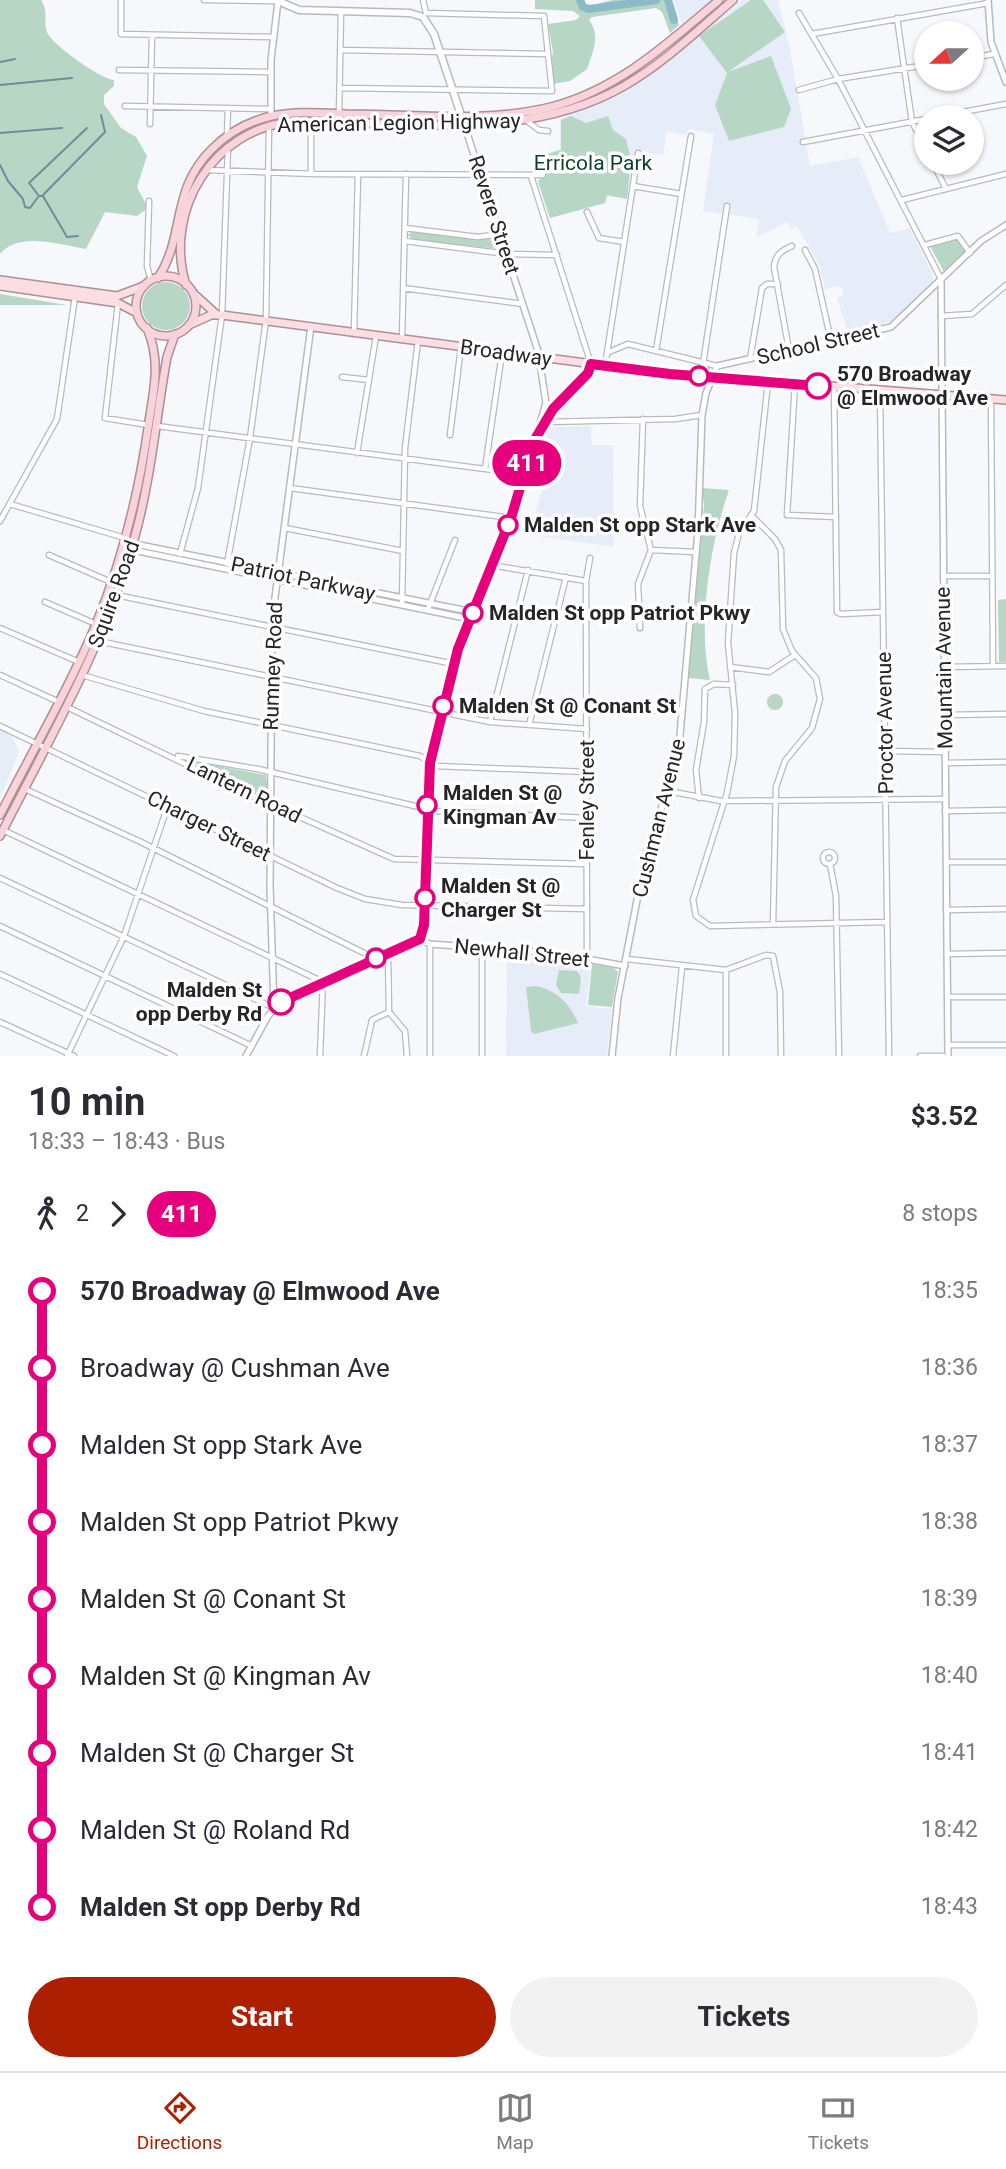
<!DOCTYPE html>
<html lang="en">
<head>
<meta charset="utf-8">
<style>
	:root { --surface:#fff; --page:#f2f2f3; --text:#2b2b33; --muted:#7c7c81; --line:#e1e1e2; --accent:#ad1f01 }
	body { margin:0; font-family:Roboto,sans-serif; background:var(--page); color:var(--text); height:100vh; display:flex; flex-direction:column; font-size:26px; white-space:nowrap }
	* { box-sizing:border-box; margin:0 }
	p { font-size:23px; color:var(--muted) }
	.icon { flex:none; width:38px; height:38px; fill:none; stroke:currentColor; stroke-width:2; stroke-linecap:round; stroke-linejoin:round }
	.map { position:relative; height:1056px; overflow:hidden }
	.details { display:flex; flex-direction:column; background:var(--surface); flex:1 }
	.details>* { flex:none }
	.badge { padding:0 14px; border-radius:23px; font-size:24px; line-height:46px }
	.needle { width:46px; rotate:249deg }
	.buttons { position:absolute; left:914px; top:21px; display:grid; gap:14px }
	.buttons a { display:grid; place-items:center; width:70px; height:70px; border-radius:50%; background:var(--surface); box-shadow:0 2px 5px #0004; font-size:35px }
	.map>.badge { position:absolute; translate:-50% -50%; box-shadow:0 0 0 4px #fff }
	.legs { display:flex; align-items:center; gap:10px; height:77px; padding:0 28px; font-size:23px }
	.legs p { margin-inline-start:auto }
	.headline { display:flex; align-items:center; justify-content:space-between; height:119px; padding:0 28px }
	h1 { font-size:38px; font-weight:700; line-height:52px }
	.action { display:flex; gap:14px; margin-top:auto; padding:14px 28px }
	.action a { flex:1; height:80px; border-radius:42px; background:var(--accent); color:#fff; font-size:28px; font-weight:700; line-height:80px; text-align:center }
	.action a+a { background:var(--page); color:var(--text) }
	ul { padding:0 28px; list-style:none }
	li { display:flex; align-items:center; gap:24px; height:77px; font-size:26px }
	li i { display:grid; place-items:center; width:10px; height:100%; margin:0 9px; background:currentColor }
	li i::after { content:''; width:18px; height:18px; margin:-9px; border:5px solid; border-radius:50%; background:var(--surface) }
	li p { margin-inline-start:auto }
	li:first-child i { background:linear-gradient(#0000 50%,currentColor 0) }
	li:last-child i { background:linear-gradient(currentColor 50%,#0000 0) }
	.dock { display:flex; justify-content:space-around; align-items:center; height:98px; border-top:2px solid var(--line); background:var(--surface); font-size:19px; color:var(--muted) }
	.dock a { display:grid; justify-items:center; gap:4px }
	.dock .active { color:var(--accent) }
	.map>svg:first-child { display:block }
	.built { fill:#e7edf8 }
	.green { fill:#b8d6c5 }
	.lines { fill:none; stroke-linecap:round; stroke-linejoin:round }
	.stream { stroke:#6e8d97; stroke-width:2 }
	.river { stroke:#8dbac7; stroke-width:8 }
	.minor-casing { stroke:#b8babe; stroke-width:7 }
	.tertiary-casing { stroke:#b8babe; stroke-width:8 }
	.secondary-casing { stroke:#b8babe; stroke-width:9 }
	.primary-casing { stroke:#ad8f96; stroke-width:10 }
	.trunk-casing { stroke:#ad8f96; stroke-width:10 }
	.minor { stroke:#fff; stroke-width:4.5 }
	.tertiary { stroke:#fff; stroke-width:5 }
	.secondary { stroke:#fff; stroke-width:6 }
	.primary { stroke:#fadee4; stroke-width:7 }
	.trunk { stroke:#f8d3db; stroke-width:7 }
	.line-1-casing { stroke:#fff; stroke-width:16 }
	.line-1 { stroke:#e6007e; stroke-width:10 }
	.stop-1-dot { fill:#fff; stroke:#e6007e; stroke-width:3.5 }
	.labels { text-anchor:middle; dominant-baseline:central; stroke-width:7; stroke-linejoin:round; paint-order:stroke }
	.street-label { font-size:21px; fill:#252527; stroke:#fff }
	.park-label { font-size:21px; fill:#0d3f29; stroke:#fff }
	.stop-label { font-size:21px; font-weight:bold; fill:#252527; stroke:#fff; text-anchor:start }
</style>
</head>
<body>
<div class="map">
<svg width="1006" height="1056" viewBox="0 0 1006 1056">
	<rect width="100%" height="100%" fill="#f6f8fc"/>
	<path class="built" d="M673,0h42l-32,28z
		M742,0h36l12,49 20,117 48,-9 32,76 20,-5 23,47v8l-41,38 -43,13 -12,-35 7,-5 -4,-8 -15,3 -5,-22 -23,-41 -6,3 -4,-7 -31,16 3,-19 -56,-8 11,-77 -26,-5 -2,6 -19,-3 -4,23 -28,-4 -8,48 -19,-3 -2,7 -57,15 -12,-37 7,-6 -1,-21 17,-5v-30l55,-22 31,-18z
		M591,426l1,19h21l1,102 -84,-12 17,-66 -16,-3 16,-39z
		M0,729l11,5 8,17 -19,48z
		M507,954l84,10 -5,42 26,3 -5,47h-101z"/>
	<path class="green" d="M0,0h41c8,12 2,21 6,32 4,12 55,48 67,48v6l-10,9v9l17,24 15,9 11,19 -10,31 11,21 -11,8 -32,-4 -19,37c-25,-4 -67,-18 -86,5z
		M535,0h42l5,8 30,-8h59l8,25 -9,8 -8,-21 -6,-4 -64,9 -3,3c12,16 4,31 -2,49l-17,12 -17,3 -3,-16 3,-16 -5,-28 28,-4 4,-4 -7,-5 -38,-2z
		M751,0h12l22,32 -57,40 43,-16 20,53 -7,18 -55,14 -14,-36 12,-32 -28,-37z
		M571,116l15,7 22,-7 5,14 13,9 5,21 -4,39 -20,-4 -2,8 -55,15 -12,-37 6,-5v-21l17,-5v-30z
		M413,230l83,8 4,11 -87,-9 -5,-5z
		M949,239l12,3 5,10 -22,20 -14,-26z
		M142 306a24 24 0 1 1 48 0a24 24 0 1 1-48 0Z
		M0,294l67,11h-67z
		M702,488l27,2c-19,54 -32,135 -19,190l-22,-2 16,-173z
		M1006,599v63h-7l-1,-62z
		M767 702a8 8 0 1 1 16 0a8 8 0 1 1-16 0Z
		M191,761l75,14 2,19 -5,3z
		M592,964l22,4 4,4 -6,35 -24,-2z
		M559,970l18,1 4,6 -2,17 -18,-1 -5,-8z
		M536,986c21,4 34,18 42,37l-44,11 -3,-3 -5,-44z"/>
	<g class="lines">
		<path class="stream" d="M0,62l15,-3
			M0,85l72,-7
			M0,133l62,-5
			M0,165l8,16 15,18 2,8 5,1 8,-11
			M43,195l62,-63 -4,-17
			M78,236l-11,1 -24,-41h-4l-10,-13 58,-55"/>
		<path class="river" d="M580,0l3,7 6,2 67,-9
			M668,0l6,20"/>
		<defs>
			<path id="minor" d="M121,0v34l152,3
				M204,0l73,1
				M423,0l3,13
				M799,13l39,66 103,200
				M897,18l15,104 14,27
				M812,34l176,-31
				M340,50l208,4
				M971,58l23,-4
				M119,70l151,2
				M340,88l212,3 -8,-75 -118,-3
				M799,90l39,-11 88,-14
				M125,106l145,3
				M339,114l2,-103
				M936,117l70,-13
				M527,121l12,9 9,1
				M308,123l3,5v46
				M150,124l2,-89
				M227,135l1,-27
				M803,142l123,-23
				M933,163l13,26
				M208,170l107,4 228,1
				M531,176l60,188
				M633,186l48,8
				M902,200l104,-26
				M149,201l-2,65 4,15
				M587,212l12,26 25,4
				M405,228l73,9 22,-3
				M405,241l102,13 50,1
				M925,245l33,-9 12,17
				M805,250l10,19 16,72
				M403,288l120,16
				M118,303l-13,115 43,7
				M941,316l31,-2 34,-29
				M354,332l4,-158
				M402,338l4,-164
				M789,350l-15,-83c1,-12 7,-16 18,-21
				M656,351l35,-215
				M609,352l19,-8 89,22
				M750,359l12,-71 5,-4h11
				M605,366l33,-213
				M710,376l-7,-12 24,-158
				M342,377l27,3
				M768,382l-14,129 -15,22 -5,20 -6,90 7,70 -1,43 -7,37 -34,107 3,16 14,10 177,-4
				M795,384l-8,131 49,2
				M834,387l3,225 4,2 42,-2
				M880,391l9,665
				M991,400l2,266
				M546,422l129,-3 27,-4
				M157,426l367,48
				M450,435l11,-88
				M357,453l19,-117
				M485,469l17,-116
				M290,488l221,30
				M10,504l115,34
				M751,515l24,24 6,11 2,79 9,22 24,27 4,21 -8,29 -27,33 -9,26 -3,137
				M0,521l57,-102 18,-122
				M285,528l118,23
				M651,550l45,2
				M180,554l18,-66 24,-173 6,-168
				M49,555l62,27
				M227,564l23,-126 16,-118 3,-194
				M491,565l95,16
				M943,576h49
				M116,595l338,69
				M45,602l51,22
				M402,604l3,-156 13,-107
				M428,609l27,-69
				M0,628l79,34
				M640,628l-2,-44 13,-34 -11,-44 3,-87
				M98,641l392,81 97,7
				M730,667l39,5 26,-17
				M944,667l62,-1
				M0,675l59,27
				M82,675l122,36 216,45 16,10 151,6
				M67,707l170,82 157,70 193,5
				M648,711l34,-2
				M944,715l62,-1
				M490,722l38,-152
				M529,725l37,-148
				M0,726l337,162 28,11 37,6 185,4
				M885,751l60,1
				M178,756l80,13 178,42 151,7
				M945,763l61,-1
				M25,789l116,53 235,117
				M668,791l53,10 224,-2
				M699,798l-3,-28 8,-48 1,-33 9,-5 19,1
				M945,811l61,-1
				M3,830l320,152 -3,74
				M823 858a6 6 0 1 1 12 0a6 6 0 1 1-12 0Z
				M946,862h60
				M830,864l6,32 3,160
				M0,878l274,130
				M946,910l60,-1
				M0,926l252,120
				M430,944v112
				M947,954l59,-1
				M587,959l-1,-378 4,-23
				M627,959l99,11 40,-15 7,1 7,36 1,64
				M0,974l174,82
				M948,997h58
				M389,1012l16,19 2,25
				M0,1022l74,34
				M948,1045h58
				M67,1056l57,-120 44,-131
				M364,1056l8,-36 17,-8 -1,-58
				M482,1056v-108
				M673,1056l9,-89
				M726,1056v-86
				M920,1056h23"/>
			<path id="tertiary" d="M988,0l3,42 15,40
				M271,116v-56l7,-59
				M464,124l74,227 8,52 -9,30
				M941,280l7,776
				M135,544l338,68
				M133,550l337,69
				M420,939l10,5 124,9 71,13
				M274,1008l-4,-121 2,-267 39,-294
				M246,1056l22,-40 11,-12 141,-65 4,-14 4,-144 30,-132 53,-131 23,-77 19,-32 35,-36 3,-9
				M612,1056l6,-58 28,-144 32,-96 20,-227 4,-116 4,-22 11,-27 174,-39 90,-86 25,-16"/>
			<path id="secondary" d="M276,0l23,10 111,3 13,4 11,17 30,90"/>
			<path id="primary" d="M0,280l117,16 27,-10
				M0,286l118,17 19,10
				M193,293l23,21
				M189,325l22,-10h11l432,57 352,28"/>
			<path id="trunk" d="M136 306a30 30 0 1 1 60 0a30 30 0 1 1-60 0Z
				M158,278c28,-43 12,-88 54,-129 16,-16 37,-28 60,-33 24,-5 49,-3 74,-2 67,0 140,9 205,-7 68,-18 116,-63 168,-107
				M186,285c-23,-75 28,-157 106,-163 111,-2 231,22 332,-36 40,-23 74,-56 109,-86
				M0,815c31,-62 67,-122 94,-186 27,-64 44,-132 54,-201 5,-36 14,-65 -1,-100
				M0,836c49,-96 104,-191 134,-296 17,-60 22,-122 33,-183l8,-23"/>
		</defs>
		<use href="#minor" class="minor-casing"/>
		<use href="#tertiary" class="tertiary-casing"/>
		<use href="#secondary" class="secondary-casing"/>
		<use href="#primary" class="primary-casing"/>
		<use href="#trunk" class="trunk-casing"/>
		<use href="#minor" class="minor"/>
		<use href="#tertiary" class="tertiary"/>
		<use href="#secondary" class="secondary"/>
		<use href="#primary" class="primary"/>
		<use href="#trunk" class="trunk"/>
	</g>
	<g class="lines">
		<defs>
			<path id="line-1" d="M281,1002l139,-63 4,-14 6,-162 28,-114 53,-131 23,-77 19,-32 35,-36 3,-9 79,10 148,12"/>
		</defs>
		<use href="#line-1" class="line-1-casing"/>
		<use href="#line-1" class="line-1"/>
	</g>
	<g class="stop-1-dot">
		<circle cx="699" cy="376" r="9"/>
		<circle cx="818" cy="386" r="12"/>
		<circle cx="508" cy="525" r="9"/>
		<circle cx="473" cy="613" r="9"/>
		<circle cx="443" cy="706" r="9"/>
		<circle cx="427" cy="805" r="9"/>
		<circle cx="425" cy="898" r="9"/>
		<circle cx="376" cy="958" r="9"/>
		<circle cx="281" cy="1002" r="12"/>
	</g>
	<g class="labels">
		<g class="street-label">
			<text transform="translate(399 123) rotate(-1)">American Legion Highway</text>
			<text transform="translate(494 215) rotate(72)">Revere Street</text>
			<text transform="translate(818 344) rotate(-13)">School Street</text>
			<text transform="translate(506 353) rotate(8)">Broadway</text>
			<text transform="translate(303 579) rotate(12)">Patriot Parkway</text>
			<text transform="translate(114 594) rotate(-70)">Squire Road</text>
			<text transform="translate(273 666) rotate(-88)">Rumney Road</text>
			<text transform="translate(944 668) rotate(-91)">Mountain Avenue</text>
			<text transform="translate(885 723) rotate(-91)">Proctor Avenue</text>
			<text transform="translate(244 790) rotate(26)">Lantern Road</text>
			<text transform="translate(587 800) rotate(-90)">Fenley Street</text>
			<text transform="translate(659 818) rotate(-76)">Cushman Avenue</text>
			<text transform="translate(209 826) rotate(26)">Charger Street</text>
			<text transform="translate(522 953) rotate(6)">Newhall Street</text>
		</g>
		<g class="park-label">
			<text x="593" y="163">Erricola Park</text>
		</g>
		<g class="stop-label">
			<text x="837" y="374">570 Broadway<tspan x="837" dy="24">@ Elmwood Ave</tspan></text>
			<text x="524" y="525">Malden St opp Stark Ave</text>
			<text x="489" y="613">Malden St opp Patriot Pkwy</text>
			<text x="459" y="706">Malden St @ Conant St</text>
			<text x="443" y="793">Malden St @<tspan x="443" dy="24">Kingman Av</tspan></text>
			<text x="441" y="886">Malden St @<tspan x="441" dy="24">Charger St</tspan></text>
			<text x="262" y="990" text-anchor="end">Malden St<tspan x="262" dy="24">opp Derby Rd</tspan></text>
		</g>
	</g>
</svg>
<div class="buttons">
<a><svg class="needle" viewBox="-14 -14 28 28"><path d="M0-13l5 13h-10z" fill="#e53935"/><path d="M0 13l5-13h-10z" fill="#7c7c81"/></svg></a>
<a><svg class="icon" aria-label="layers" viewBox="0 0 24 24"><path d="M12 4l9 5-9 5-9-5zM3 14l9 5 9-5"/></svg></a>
</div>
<b class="badge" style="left:527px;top:463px;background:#e6007e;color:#fff">411</b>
</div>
<section class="details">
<div class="headline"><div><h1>10 min</h1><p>18:33 – 18:43 · Bus</p></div><b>$3.52</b></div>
<div class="legs"><svg class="icon" aria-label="walk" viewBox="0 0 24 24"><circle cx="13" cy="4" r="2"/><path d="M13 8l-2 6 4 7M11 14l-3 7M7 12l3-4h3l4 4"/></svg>2<svg class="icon" aria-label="forward" viewBox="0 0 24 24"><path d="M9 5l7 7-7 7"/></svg><b class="badge" style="background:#e6007e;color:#fff">411</b><p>8 stops</p></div>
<ul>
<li><i style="color:#e6007e"></i><b>570 Broadway @ Elmwood Ave</b><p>18:35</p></li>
<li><i style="color:#e6007e"></i><span>Broadway @ Cushman Ave</span><p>18:36</p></li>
<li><i style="color:#e6007e"></i><span>Malden St opp Stark Ave</span><p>18:37</p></li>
<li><i style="color:#e6007e"></i><span>Malden St opp Patriot Pkwy</span><p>18:38</p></li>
<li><i style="color:#e6007e"></i><span>Malden St @ Conant St</span><p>18:39</p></li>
<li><i style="color:#e6007e"></i><span>Malden St @ Kingman Av</span><p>18:40</p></li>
<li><i style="color:#e6007e"></i><span>Malden St @ Charger St</span><p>18:41</p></li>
<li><i style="color:#e6007e"></i><span>Malden St @ Roland Rd</span><p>18:42</p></li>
<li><i style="color:#e6007e"></i><b>Malden St opp Derby Rd</b><p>18:43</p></li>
</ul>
<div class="action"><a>Start</a><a>Tickets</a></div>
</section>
<nav class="dock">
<a class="active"><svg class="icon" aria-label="directions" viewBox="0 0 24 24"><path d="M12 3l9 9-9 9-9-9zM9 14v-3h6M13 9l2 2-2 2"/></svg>Directions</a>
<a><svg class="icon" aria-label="map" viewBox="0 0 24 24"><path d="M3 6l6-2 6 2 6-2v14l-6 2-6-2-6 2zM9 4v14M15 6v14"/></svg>Map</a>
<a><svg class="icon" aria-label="tickets" viewBox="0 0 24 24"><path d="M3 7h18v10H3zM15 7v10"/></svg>Tickets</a>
</nav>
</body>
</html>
